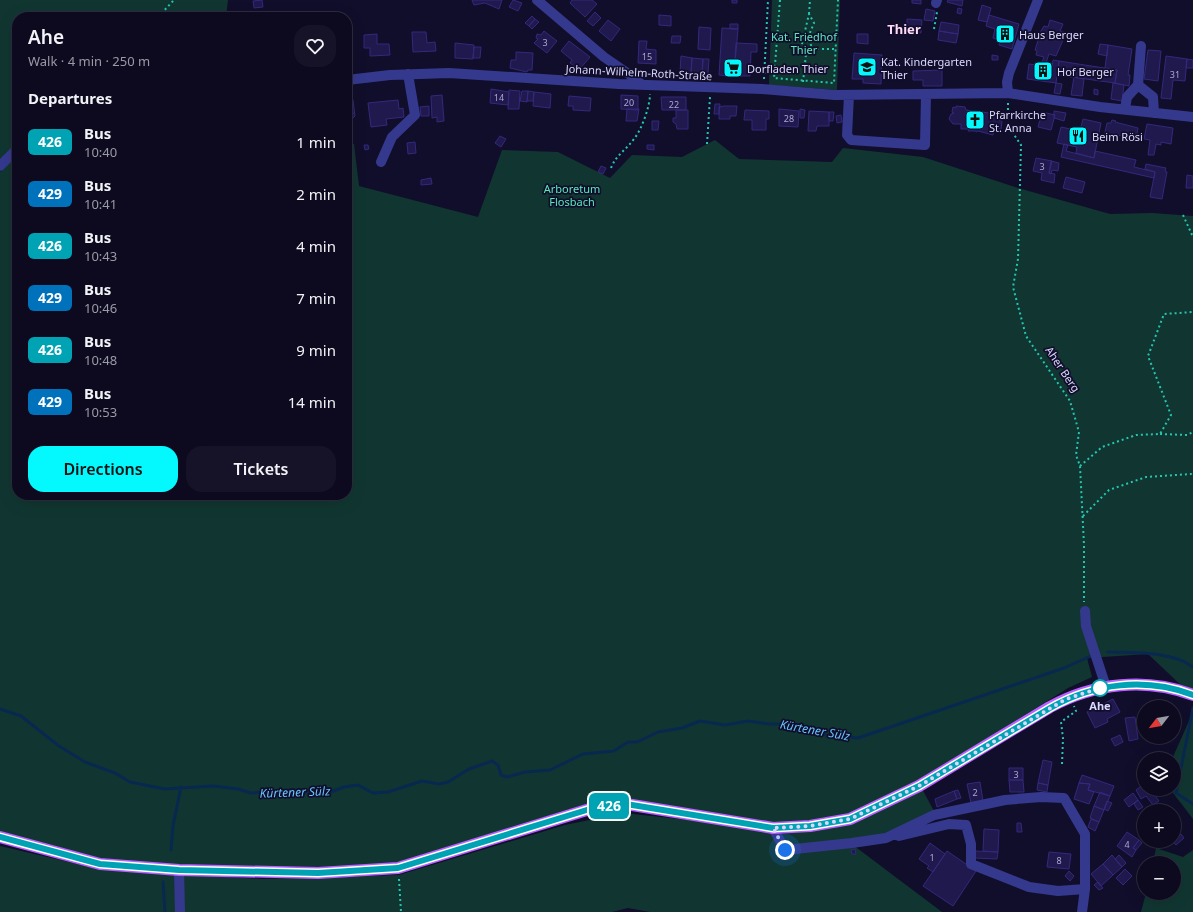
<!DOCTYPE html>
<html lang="en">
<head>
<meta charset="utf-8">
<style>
	:root { --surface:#0d0a20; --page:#161329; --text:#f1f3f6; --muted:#9a9aa5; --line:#2d2b3e; --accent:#04f9ff }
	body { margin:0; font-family:"Noto Sans",sans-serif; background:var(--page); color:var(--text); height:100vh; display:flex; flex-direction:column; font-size:15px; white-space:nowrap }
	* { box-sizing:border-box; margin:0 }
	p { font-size:13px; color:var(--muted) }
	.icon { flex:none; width:22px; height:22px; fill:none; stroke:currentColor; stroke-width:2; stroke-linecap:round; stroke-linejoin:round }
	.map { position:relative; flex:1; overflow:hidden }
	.sheet { position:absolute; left:12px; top:12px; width:340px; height:488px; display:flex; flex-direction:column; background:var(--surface); border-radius:16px; box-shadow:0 4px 16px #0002,0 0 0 1px var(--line) }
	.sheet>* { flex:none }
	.badge { padding:0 8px; border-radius:6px; font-size:14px; line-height:26px }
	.needle { width:26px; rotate:239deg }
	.fabs { position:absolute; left:1137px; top:700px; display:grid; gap:8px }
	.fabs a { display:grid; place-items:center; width:44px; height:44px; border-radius:50%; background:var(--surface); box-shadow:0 4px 16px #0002,0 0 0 1px var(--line); font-size:20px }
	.you { position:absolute; width:20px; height:20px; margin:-10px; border:3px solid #fff; border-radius:50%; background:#1a73e8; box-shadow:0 0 0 6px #1a73e833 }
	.map>.badge { position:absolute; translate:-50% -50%; box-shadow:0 0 0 2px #fff }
	h2 { padding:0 16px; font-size:15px; line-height:36px }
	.round { display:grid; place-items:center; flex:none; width:42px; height:42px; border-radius:16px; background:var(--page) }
	.overview { display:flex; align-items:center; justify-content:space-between; height:68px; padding:0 16px }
	h1 { font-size:19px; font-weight:600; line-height:30px }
	.action { display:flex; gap:8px; margin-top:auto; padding:8px 16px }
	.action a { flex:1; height:46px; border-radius:16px; background:var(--accent); color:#111; font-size:16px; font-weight:600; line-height:46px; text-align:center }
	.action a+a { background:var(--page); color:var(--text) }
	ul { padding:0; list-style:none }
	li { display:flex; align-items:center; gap:12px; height:52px; padding:0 16px }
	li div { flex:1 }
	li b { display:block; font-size:15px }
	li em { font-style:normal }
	li .badge { min-width:44px; font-weight:700; text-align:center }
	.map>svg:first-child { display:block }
	.green { fill:#113631 }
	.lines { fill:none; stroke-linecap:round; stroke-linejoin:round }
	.stream { stroke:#082850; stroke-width:3 }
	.building { fill:#1f194e; stroke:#33297c }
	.path { stroke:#25c6b0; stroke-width:2; stroke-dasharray:2 3; stroke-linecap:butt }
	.minor { stroke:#35398e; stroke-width:10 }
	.major { stroke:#b75fff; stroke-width:12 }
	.line-casing { stroke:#fff; stroke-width:9 }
	.line { stroke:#00a3b4; stroke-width:6 }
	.walk { stroke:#dad8ff; stroke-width:4; stroke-dasharray:0 7.2 }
	.stop-dot { fill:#fff; stroke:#00a3b4; stroke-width:2 }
	.labels { text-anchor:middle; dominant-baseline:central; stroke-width:3.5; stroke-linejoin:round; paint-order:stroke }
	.number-label { font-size:9px; fill:#aba8d3 }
	.poi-label { font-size:11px; fill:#dad8ff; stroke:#110e2b; text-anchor:start }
	.park-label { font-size:11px; fill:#59eabb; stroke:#110e2b }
	.street-label { font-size:11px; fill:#dad8ff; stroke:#110e2b }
	.stop-label { font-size:11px; font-weight:bold; fill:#dad8ff; stroke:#110e2b }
	.water-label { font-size:12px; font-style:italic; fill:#66c4ff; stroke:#110e2b }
	.quarter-label { font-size:13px; font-weight:bold; fill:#ffdaf5; stroke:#110e2b }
</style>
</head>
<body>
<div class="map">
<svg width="1193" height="912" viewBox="0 0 1193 912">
	<rect width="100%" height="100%" fill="#110e2b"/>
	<path class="green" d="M0,0h228l-2,17h-209v128l-17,15z
		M772,0h68l-3,90 -68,-5z
		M715,140l24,19 93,3 11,-14 80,9 95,31 92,26 42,-1 41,3v476l-9,-4 -36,-34 -61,4 5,19 -24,11 -152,95 -67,34 -75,9 -149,-24 -227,62 -81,6 -139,-4 -78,-6 -100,-28v-660l17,-16v339h330v-351h7l5,42 119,31 24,-67 56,2 52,26 22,-23 50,2z
		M1193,712v107l-23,-30h4v-30h-2z
		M921,787l14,26 -50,22 -99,13 -11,-18 34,-2z
		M624,813l148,16 11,21 70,-5 89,67h-292l-22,-4 -16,4h-430l-1,-38 81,5 137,-4 166,-50z
		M0,846l99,23 78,4v39h-177z
		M1156,848l27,9 10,-7v62h-52l5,-19h28v-30h-21z"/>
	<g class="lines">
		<path class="stream" d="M1108,652c25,1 64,-1 85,15
			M1193,708l-17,85 17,11
			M0,709l21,7 38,30 26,16 30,11 15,9 35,7 48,-3 25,3 13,4 43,-3 19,3h15l16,-6 14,-2 15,8 15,-1 34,-11 17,3 9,-2 21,-13 23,-8 6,4 3,10 6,2 18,-5 25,-2 33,-16 31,-3 14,-9h9l21,-10 24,-4 18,-7 25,4 23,-4 21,3h23l34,11 32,3 206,-70 29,-13
			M171,850l2,-24 8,-39
			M163,882l2,30"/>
	</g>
	<path class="building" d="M262,0l1,7 -9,1 -1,-7z
		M472,0h30l-3,9 -14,-6 -11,2z
		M513,0l9,3 -4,8 -9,-4z
		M572,0h20l5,4 -12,13 -15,-14z
		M732,0h5v3h-5z
		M912,0h9v4l-9,-1z
		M948,0h15l-1,6 -15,-4z
		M982,5l9,3 -4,14 -9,-2z
		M958,8l4,1 -1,5 -4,-1z
		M926,9l9,2 -2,10 -9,-1z
		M595,12l6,6 -8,8 -6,-5z
		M659,15l12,1v10l-12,-1z
		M989,15l30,9 -7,25 -13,-4 1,-4 -7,-3 2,-9 -9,-3z
		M532,16l3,3 -6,7 -4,-3z
		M535,19l4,3 -7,7 -3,-3z
		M907,19l15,1 -1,13 -14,-1z
		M608,20l12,9 -9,12 -12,-10z
		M1050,20l13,4 -3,7 4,1v6l-8,18 -7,-2 -4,12 -4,-1 3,-8 -8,-2 1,-4 -2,-1 6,-19 3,-5 4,1z
		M941,22l18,3 -1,9 -19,-3z
		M730,24h8v5h-8z
		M699,27l12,1 -1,22 -12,-1z
		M722,28l16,1 -4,45h-6v2l-9,-1z
		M544,31l13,10 -10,12 -13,-10 4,-4 -2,-1 1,-4 4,1z
		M939,31l19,3 -2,9 -18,-3z
		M412,32h14l1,11 8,-1 1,9 -23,1z
		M377,34v10h12l1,11 -20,1v-8h-6v-13z
		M857,34h11v10l-11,-1z
		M672,36h9l-1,7h-9z
		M569,41l21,16 -11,13 -9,-7 2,-3 -11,-9z
		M639,41h8l-1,8 10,1v14l-18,-1z
		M350,43l2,14 -5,1v-14z
		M455,43l19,2 -1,14 -18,-1z
		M736,43l21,1v8h-6l-1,24h-16z
		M1100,44l8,1 -1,11 -9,-2z
		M1108,45l24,4 -4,26h2l-1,11 -14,-3 2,-13 -12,-2z
		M474,47h7l-1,11h-7z
		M1148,50l13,1 -3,30 -14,-2z
		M516,52l17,1 -1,17h-4l-1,2 -17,-4 1,-8h5z
		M854,53l28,2 -1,29 -18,-1v-4h-11z
		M992,55l6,1v4h-6z
		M681,56l11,2 -1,15h-11z
		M1166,56l21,3 -2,22 -12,-1 -2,19 -10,-1z
		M692,58l11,1 -1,15 -11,-1z
		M703,59h6l-1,15h-6z
		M1187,59l6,1v8h-7z
		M1053,60l6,1 -3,22 -29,-4 2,-15 23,3z
		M1059,61l58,9 -2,13 -58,-8z
		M942,70v16h-19v-6h-10v-9z
		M1074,77l10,2 -2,17 -11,-1z
		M1056,83l6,1 -2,10 -6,-1z
		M1113,83l11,2 -2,16 -11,-2z
		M491,89l18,3 -1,13 -18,-2z
		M1094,89l4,1v5l-4,-1z
		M509,90l11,1 -1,18h-11z
		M522,91h6l-1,11 -7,-1z
		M528,91l6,1 -1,9h-6z
		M534,92l17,2 -1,14 -17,-2z
		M442,95l2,26 -7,1v-5l-5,1 -1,-22z
		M621,95l17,1v14l-17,-1z
		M569,96l22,2 -1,13 -17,-1v-4h-5z
		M661,97h25v13h-24z
		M353,100l2,16 -2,2 -6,1v-4l6,-1 -2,-13z
		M398,100l1,9 4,-1 1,9 -18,2 1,6 -16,2 -3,-24z
		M347,101h4l2,13 -6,1z
		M715,104h5l-1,10h-5z
		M429,106v10h-8l-1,-9z
		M724,106h13l-1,10h-6v3h-11v-12z
		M956,106l9,1 1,3 31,4 -1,5 6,2 -1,8 -6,-1 -2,7 -15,-4 -2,1v-1h-8l1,-2h-8v-5h-8l-4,-5 2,-5 3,-1 -2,-1 1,-5 3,1z
		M627,109h12l-2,12h-11z
		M779,109l20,2 -1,16 -19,-1z
		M800,109l5,1 -1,8h-4z
		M676,110h12v19h-11l-1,-5 -3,-2v-4h3z
		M745,110l24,1v8h-3v11h-14v-10h-8z
		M809,111l20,1v14h-12l-1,5h-8z
		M1054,111l12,2 -2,8 -10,-3z
		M829,112h5l-1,9h-4z
		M1042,112l13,3 -4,15 -13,-3z
		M841,115l1,7 -5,1 -1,-7z
		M1083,119l18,4 -7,35 -18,-5 1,-6 -20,-4 4,-16 19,4z
		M1112,120l4,1 -1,1 23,6 -2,11 -23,-5 -1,4 -8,-1 3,-14h4z
		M652,121h7l-1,9h-6z
		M1147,124l26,4 -2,16 -10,-2v3l-5,-1 -2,11h-6l2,-15 -6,-1z
		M500,136l6,3 -5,8 -6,-4z
		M415,142l1,11 -8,1 -1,-11z
		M1064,144l4,1 -2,6 28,7 1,-7 41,9 -2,7 21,5 -1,6 -93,-21z
		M364,145h4l1,4 -4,1z
		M647,145h7v5l-7,-1z
		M1036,158l16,3 -3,12 6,1 -1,9 -13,-3 1,-7 -9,-2z
		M1051,161l8,2 -1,8 -6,-1 -1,4 -2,-1z
		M1146,164l20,4 -1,3 2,1 -5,27 -12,-2 5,-25 -10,-3z
		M601,166l5,2 -3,6 -5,-2z
		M1187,175l6,1v12h-7z
		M1066,177l19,5 -3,11 -19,-5z
		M431,178l1,6 -11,1v-5z
		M1113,699l7,13 -13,7 1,3 -13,6 -8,-16z
		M1135,717l3,22 -9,2 -4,-23z
		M1120,735l3,7 -8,4 -4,-7z
		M1043,760l9,2 -4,23 -10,-2z
		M1009,768h14v12h-14z
		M1082,775l32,11 -4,10 -22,-6 2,-6 -11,-1z
		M1009,780h14l1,12h-14z
		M980,782l3,19 -12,2 -4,-19z
		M1038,783l10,2 -1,7 -10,-2z
		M1079,783l11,1 -2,6 6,2 -5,12 -15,-5z
		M1144,784v5h9l-1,2 7,10 -6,4 -7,-9 -5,3 -5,-9z
		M958,790l3,8 -4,1 -3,-8z
		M954,791l3,8 -20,8 -2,-8z
		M1100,792l10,4 -6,14 -10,-4z
		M1133,793l5,7 -9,7 -5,-7z
		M1138,800l5,7 -5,3 -4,-6z
		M1107,801l5,2 -4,8 -4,-2z
		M1094,806l10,4 -5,12 -9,-4z
		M1091,819l8,3 -4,9 -7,-4z
		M1017,823h4l1,9h-5z
		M984,829l15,1 -1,22 -15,-1z
		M1127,832l12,8 -6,8 3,2 -4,7 -15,-11z
		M1181,834l3,4 -8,7 -3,-3z
		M1139,840l3,3 -6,7 -3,-2z
		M930,843l15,11 -12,18 -6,-4 2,-2 -10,-7z
		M855,849l1,5h-4l-1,-4z
		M947,851l29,20 -23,35 -30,-20z
		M974,851l24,1 -1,7 -23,-1z
		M1049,852l22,2 -2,15 -22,-2z
		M1112,855l10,12 -9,8 -10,-11z
		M1119,855l7,8 -4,4 -7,-8z
		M1103,864l10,11 -12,11 -10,-12z
		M1125,869l7,7 -9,9 -7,-7z
		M1069,871l5,5 -4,5 -5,-5z
		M1098,882l5,6 -4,2 -5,-5z"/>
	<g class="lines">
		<path class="path" d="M780,0l-6,78 60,5 4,-83
			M809,14l1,-14
			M158,17l16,-17
			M934,29l3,-17
			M812,49h23
			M764,79l4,-79
			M803,82l3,-28 -5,-6 8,-34 5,9 -7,17 4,5 1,5 -6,4
			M1008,103v23l13,19 -3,114 -5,28 13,49 44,65 9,31 -3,23 4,11 4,79v57
			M707,144l3,-47
			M611,168c5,-13 15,-18 23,-29 8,-10 16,-33 16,-45
			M1183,215l10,22
			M1160,434l27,1 6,-3
			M1080,466l22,-19 34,-12 24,-1 11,-19 -23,-59 16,-42 29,-2
			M1083,516l26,-26 37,-13 45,-3 2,2
			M1062,764l1,-26 -2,-16 15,-11 -2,-5
			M399,879l2,33"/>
		<path class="minor" d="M537,0l67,57 32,22 6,6
			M936,3l1,-3
			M1141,46l-3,39 15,12 1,16
			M347,80l43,-5 59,-2 170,11 143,5 73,6 173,-2 92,14 93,10
			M1008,93l-1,-11 2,-9 29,-73
			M849,95l-2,40 4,5 74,5 1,-51
			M1125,109l2,-12 11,-12
			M381,162l11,-25 23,-22 -7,-41
			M0,166l17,-17
			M1085,611l1,15 20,61
			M773,828l12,22 67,-7 34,-5 48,-23 71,-15 36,-3 23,1 21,36v55l-3,23
			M899,836l50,-12 17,1 5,19v20l58,23 29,4 27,-2
			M179,870l1,42"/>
		<path class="major" d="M0,837l100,27 79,6 139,3 80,-5 192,-59 36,-5 147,24 37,-2 40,-7 69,-33 131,-79c44,-24 96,-30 143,-12"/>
	</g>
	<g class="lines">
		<defs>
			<path id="line" d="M0,837l100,27 79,6 139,3 80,-5 192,-59 36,-5 147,24 37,-2 40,-7 69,-33 131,-78c44,-25 96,-31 143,-13"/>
		</defs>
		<use href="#line" class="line-casing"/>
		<use href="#line" class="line"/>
		<path class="walk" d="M785,850l-12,-22 37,-2 40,-7 69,-33 147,-87 34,-11"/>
	</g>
	<defs>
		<symbol id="building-square" viewBox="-11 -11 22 22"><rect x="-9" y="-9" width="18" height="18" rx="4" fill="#04f9ff" stroke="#110e2b"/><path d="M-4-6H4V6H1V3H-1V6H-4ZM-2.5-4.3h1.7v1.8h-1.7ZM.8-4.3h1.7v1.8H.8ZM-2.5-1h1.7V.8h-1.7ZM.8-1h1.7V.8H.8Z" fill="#111"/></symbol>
		<symbol id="school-square" viewBox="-11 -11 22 22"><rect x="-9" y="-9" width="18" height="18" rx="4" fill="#04f9ff" stroke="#110e2b"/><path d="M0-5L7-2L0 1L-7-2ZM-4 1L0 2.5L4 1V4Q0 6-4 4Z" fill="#111"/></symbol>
		<symbol id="supermarket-square" viewBox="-11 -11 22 22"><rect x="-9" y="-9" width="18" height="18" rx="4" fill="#04f9ff" stroke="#110e2b"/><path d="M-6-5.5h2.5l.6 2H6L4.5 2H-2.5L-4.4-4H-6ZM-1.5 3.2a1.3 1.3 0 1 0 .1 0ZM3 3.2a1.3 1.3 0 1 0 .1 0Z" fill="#111"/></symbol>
		<symbol id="church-square" viewBox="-11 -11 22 22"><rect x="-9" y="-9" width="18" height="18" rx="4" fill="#04f9ff" stroke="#110e2b"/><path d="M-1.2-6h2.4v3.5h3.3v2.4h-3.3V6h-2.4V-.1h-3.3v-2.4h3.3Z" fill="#111"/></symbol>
		<symbol id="restaurant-square" viewBox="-11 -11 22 22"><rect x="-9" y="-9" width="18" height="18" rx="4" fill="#04f9ff" stroke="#110e2b"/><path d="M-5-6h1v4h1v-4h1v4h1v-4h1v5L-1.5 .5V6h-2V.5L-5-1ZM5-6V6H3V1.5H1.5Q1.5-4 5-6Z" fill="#111"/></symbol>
	</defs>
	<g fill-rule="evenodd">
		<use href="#building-square" x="994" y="23" width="22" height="22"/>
		<use href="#school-square" x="856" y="56" width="22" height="22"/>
		<use href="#supermarket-square" x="722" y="57" width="22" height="22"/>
		<use href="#building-square" x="1032" y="60" width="22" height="22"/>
		<use href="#church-square" x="964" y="109" width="22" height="22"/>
		<use href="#restaurant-square" x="1067" y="125" width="22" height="22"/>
	</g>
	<circle class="stop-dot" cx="1100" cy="688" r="8"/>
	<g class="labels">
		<g class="number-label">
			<text x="545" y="42">3</text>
			<text x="647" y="56">15</text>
			<text x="1175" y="74">31</text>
			<text x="499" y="97">14</text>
			<text x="629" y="102">20</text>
			<text x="674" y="104">22</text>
			<text x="789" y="118">28</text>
			<text x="1042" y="166">3</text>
			<text x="1016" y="774">3</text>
			<text x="975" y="792">2</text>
			<text x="1127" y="844">4</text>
			<text x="932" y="857">1</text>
			<text x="1059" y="860">8</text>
		</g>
		<g class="poi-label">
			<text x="1019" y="34">Haus Berger</text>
			<text x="881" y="61">Kat. Kindergarten<tspan x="881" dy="13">Thier</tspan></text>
			<text x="747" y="68">Dorfladen Thier</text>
			<text x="1057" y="71">Hof Berger</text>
			<text x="989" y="114">Pfarrkirche<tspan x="989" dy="13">St. Anna</tspan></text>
			<text x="1092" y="136">Beim Rösi</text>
		</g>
		<g class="park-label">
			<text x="804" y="36">Kat. Friedhof<tspan x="804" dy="13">Thier</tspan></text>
			<text x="572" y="188">Arboretum<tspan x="572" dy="13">Flosbach</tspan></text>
		</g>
		<g class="street-label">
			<text transform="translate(639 72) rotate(3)">Johann-Wilhelm-Roth-Straße</text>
			<text transform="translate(1063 369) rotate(56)">Aher Berg</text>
		</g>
		<g class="stop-label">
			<text x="1100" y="705">Ahe</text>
		</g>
		<g class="water-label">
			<text transform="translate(815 730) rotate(10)">Kürtener Sülz</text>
			<text transform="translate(295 792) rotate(-2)">Kürtener Sülz</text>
		</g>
		<g class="quarter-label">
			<text x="904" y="29">Thier</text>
		</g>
	</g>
</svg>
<div class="fabs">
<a><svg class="needle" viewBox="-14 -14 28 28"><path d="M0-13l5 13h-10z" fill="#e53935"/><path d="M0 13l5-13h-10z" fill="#9a9aa5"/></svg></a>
<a><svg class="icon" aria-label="layers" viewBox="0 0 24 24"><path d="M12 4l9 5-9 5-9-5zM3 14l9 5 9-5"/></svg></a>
<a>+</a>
<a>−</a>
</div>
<div class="you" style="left:785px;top:850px"></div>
<b class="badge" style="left:609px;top:806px;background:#00a3b4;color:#fff">426</b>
<section class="sheet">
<div class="overview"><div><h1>Ahe</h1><p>Walk · 4 min · 250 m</p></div><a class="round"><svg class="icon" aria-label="heart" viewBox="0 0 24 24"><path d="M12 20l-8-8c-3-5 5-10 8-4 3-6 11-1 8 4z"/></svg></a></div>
<h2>Departures</h2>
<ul>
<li><span class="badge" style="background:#00a3b4;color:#fff">426</span><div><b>Bus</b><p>10:40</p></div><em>1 min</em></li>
<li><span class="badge" style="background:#0072bc;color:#fff">429</span><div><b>Bus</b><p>10:41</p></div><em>2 min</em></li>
<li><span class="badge" style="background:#00a3b4;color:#fff">426</span><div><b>Bus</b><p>10:43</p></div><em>4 min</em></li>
<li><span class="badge" style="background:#0072bc;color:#fff">429</span><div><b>Bus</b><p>10:46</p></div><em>7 min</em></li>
<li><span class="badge" style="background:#00a3b4;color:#fff">426</span><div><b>Bus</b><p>10:48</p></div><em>9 min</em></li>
<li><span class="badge" style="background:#0072bc;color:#fff">429</span><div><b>Bus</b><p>10:53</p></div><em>14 min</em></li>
</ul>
<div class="action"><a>Directions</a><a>Tickets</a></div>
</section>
</div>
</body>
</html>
